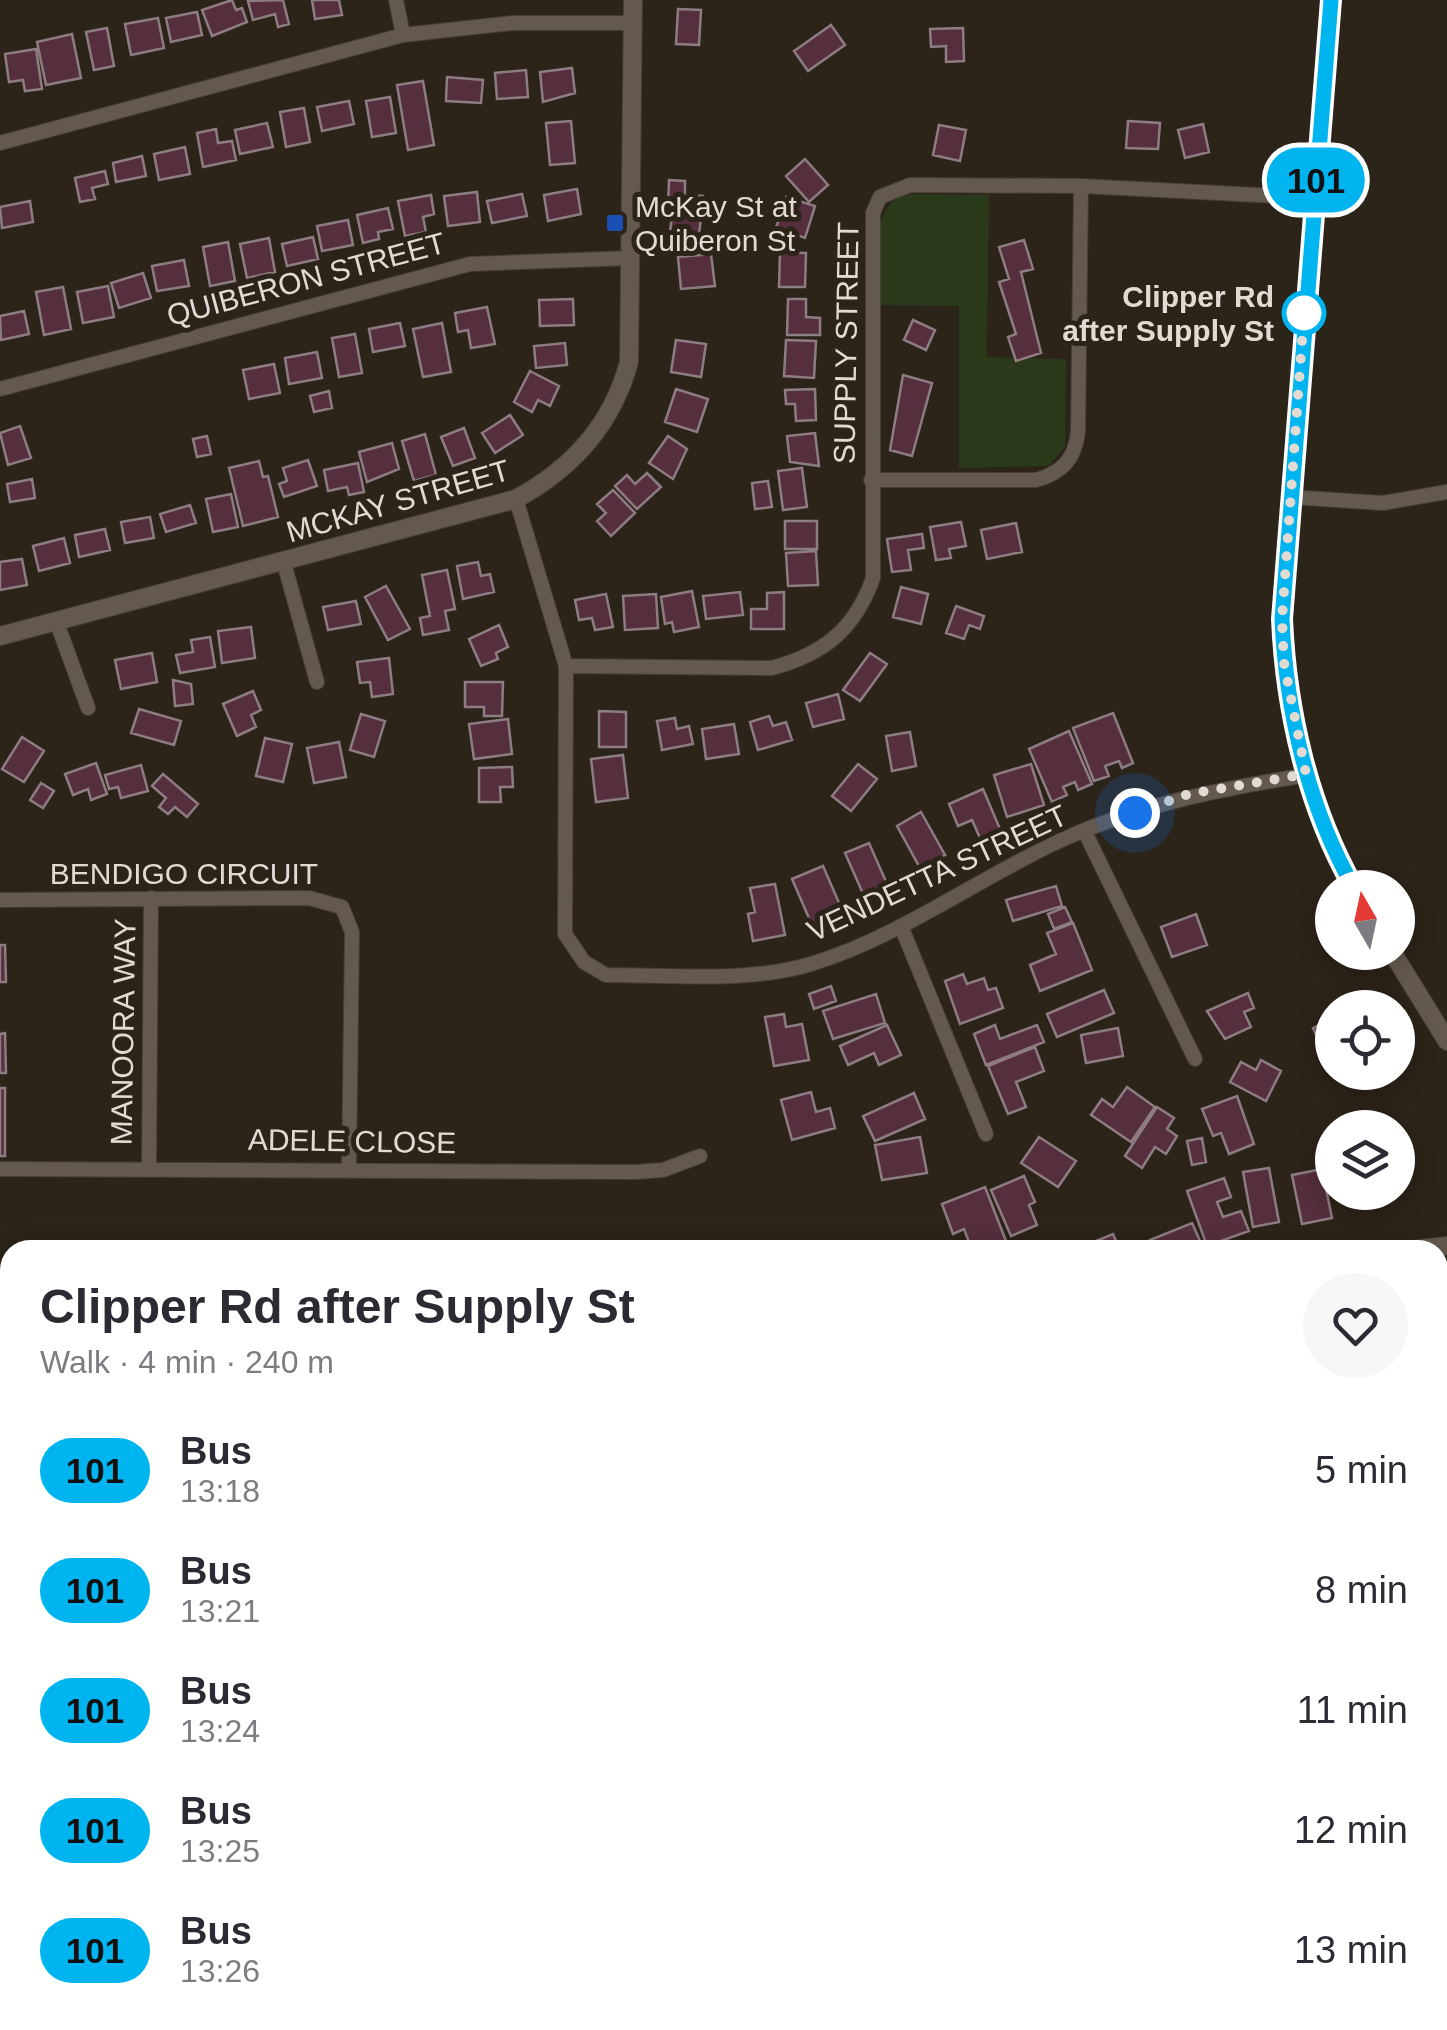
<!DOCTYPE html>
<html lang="en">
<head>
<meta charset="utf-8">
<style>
	:root { --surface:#fff; --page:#f7f7f7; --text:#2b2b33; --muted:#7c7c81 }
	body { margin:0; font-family:Arial,sans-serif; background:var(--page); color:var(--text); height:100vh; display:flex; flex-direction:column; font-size:38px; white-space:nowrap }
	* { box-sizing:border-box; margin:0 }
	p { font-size:32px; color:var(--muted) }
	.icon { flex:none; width:55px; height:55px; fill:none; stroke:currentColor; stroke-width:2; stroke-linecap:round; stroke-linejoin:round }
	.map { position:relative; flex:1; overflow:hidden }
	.sheet { position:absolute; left:0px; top:1240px; width:1448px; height:790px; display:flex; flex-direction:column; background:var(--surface); border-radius:30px 30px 0 0; box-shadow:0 5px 25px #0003 }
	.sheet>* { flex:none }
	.badge { padding:0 20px; border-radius:32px; font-size:35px; line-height:65px }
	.needle { width:65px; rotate:351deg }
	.buttons { position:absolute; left:1315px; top:870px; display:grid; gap:20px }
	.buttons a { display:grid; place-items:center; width:100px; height:100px; border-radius:50%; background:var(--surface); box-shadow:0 5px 25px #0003; font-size:50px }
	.you { position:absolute; width:50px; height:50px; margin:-25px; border:8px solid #fff; border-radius:50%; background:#1a73e8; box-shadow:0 0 0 15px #1a73e833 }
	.map>.badge { position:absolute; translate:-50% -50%; box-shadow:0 0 0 5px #fff }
	.round { display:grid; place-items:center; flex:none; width:105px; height:105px; border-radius:52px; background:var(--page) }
	.summary { display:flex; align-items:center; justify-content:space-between; height:170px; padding:0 40px }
	h1 { font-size:48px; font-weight:600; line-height:75px }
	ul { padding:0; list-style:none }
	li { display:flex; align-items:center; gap:30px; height:120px; padding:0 40px }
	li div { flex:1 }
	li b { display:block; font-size:38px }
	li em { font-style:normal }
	li .badge { min-width:110px; font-weight:700; text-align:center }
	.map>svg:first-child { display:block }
	.green { fill:#2a3919 }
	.building { fill:#552f3e; stroke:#8d7c81; stroke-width:2.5 }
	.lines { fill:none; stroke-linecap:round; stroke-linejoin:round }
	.minor-casing { stroke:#453e36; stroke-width:16 }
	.tertiary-casing { stroke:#453e36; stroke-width:20 }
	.minor { stroke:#64594e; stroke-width:14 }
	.tertiary { stroke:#64594e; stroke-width:18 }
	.line-casing { stroke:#fff; stroke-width:22 }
	.line { stroke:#00b5ef; stroke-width:15 }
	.walk { stroke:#e1dbd4; stroke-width:10; stroke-dasharray:0 18 }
	.transit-dot { fill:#1a4fb4; stroke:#2c2319; stroke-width:4 }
	.stop-dot { fill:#fff; stroke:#00b5ef; stroke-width:5 }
	.labels { text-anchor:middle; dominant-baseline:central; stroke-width:10; stroke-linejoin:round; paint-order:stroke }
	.poi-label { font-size:30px; fill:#e1dbd4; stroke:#2c2319; text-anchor:start }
	.street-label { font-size:30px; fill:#e1dbd4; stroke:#2c2319 }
	.stop-label { font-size:30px; font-weight:bold; fill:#e1dbd4; stroke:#2c2319; text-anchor:end }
</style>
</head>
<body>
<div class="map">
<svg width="1447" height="2030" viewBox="0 0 1447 2030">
	<rect width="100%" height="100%" fill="#2c2319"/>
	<path class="green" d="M909,194l80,1 -2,162 79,2 -1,88 -16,19 -90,2v-162l-79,-1c0,-34 -15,-102 29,-111z
		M0,1782l10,5v233h83v10h-93z
		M99,2020h200v10h-200z"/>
	<path class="building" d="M232,0l4,10 6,-2 5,14 -35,14 -10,-26z
		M283,0l6,24 -11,3 -3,-13 -22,6 -5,-19z
		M312,0h27l3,15 -27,4z
		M678,9l23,1 -2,35 -23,-1z
		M197,12l5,23 -31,7 -5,-24z
		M158,18l6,30 -33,7 -6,-31z
		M831,25l14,20 -37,26 -14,-20z
		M107,28l7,38 -20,4 -8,-38z
		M963,28l1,33 -18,1v-16l-15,1 -1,-18z
		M72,34l9,44 -35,7 -9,-43z
		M36,49l6,40 -17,2 -2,-11 -14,2 -4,-28z
		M572,68l3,25 -32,9 -3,-30z
		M526,70l2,27 -31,2 -2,-26z
		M447,77l36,3 -2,23 -35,-2z
		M423,81l11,64 -26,5 -11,-65z
		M390,97l6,36 -24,4 -6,-36z
		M349,101l5,23 -32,7 -5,-24z
		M304,108l6,34 -24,5 -6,-35z
		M571,121l4,42 -25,2 -4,-42z
		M1128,121l32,2 -2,26 -32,-1z
		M267,123l6,24 -33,7 -5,-24z
		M1203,124l6,28 -24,6 -7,-28z
		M939,125l27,5 -6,31 -27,-6z
		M216,129l2,14 14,-2 4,19 -33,7 -6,-34z
		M185,147l5,27 -31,6 -5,-26z
		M142,156l4,20 -30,6 -3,-19z
		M805,159l23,26 -19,17 -23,-26z
		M105,171l3,13 -16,4 3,11 -15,3 -5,-24z
		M669,180l16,1v14l18,1 -1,14 -34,-2z
		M577,189l4,25 -33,7 -4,-26z
		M477,192l3,30 -32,4 -4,-30z
		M522,194l5,22 -35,7 -5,-22z
		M431,195l3,19 -11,3 3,15 -21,4 -7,-35z
		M786,197l29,9 -10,32 -29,-10z
		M30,201l3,21 -31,6 -2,-21z
		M388,208l5,21 -15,3 1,7 -16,4 -6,-28z
		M672,214l29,3 -3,28 -29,-3z
		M348,220l5,25 -31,6 -5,-25z
		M313,237l5,22 -31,7 -5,-22z
		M269,238l6,34 -28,6 -7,-34z
		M1024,240l9,29 -12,3 20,81 -25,8 -8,-24 8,-3 -17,-52 10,-3 -10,-32z
		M228,242l7,39 -25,5 -7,-39z
		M780,252l26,1 -1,34h-26z
		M711,254l4,32 -34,3 -3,-32z
		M184,260l5,26 -32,5 -5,-25z
		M143,273l8,25 -32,10 -8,-25z
		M108,286l6,31 -31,6 -6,-31z
		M63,287l8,42 -27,6 -8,-43z
		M573,299l1,26 -34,1 -1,-26z
		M788,299h18v18l14,1v17h-33z
		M487,307l8,37 -24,4 -3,-18 -10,2 -3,-19z
		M24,311l5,23 -28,6 -1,-24z
		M913,320l22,10 -9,20 -22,-10z
		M400,323l5,23 -32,6 -4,-23z
		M442,323l9,49 -28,5 -10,-48z
		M355,334l7,39 -23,4 -7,-39z
		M676,340l30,4 -5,33 -30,-5z
		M786,340l30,1 -2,37 -30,-2z
		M565,343l2,22 -31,3 -2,-22z
		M317,352l5,26 -33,6 -4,-26z
		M274,364l6,29 -31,6 -6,-29z
		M530,371l29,15 -9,20 -12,-6 -6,12 -18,-10z
		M903,375l29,8 -20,73 -22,-6z
		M676,389l32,10 -11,33 -32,-10z
		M815,389l1,31 -20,1 -1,-17h-9l-1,-14z
		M329,391l3,17 -18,4 -4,-16z
		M510,415l13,20 -28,18 -13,-20z
		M20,426l11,32 -23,7 -8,-32z
		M464,428l11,30 -22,8 -12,-29z
		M815,433l4,33 -29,-4 -3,-26z
		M425,434l11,41 -22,6 -12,-40z
		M207,436l4,18 -14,3 -4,-18z
		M668,436l19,13 -14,30 -24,-16z
		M392,443l7,26 -32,13 -8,-30z
		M308,460l9,26 -33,11 -5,-13 8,-3 -4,-13z
		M259,461l4,16 5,-1 10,41 -35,9 -14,-58z
		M358,463l6,29 -15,3 -2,-8 -19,4 -4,-21z
		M802,468l5,39 -24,3 -5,-39z
		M647,473l14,14 -24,22 -22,-23 12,-11 8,9z
		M32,479l3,19 -25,4 -3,-18z
		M768,481l4,26 -17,2 -3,-26z
		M613,490l22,23 -24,23 -14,-15 9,-8 -9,-9z
		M231,494l7,33 -25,5 -7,-33z
		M190,505l6,18 -30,9 -6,-18z
		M150,517l4,21 -29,5 -4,-21z
		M785,521h32v28h-32z
		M961,522l5,24 -17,3 2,9 -15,2 -6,-33z
		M1016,523l6,29 -35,7 -6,-29z
		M105,529l5,21 -31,7 -4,-22z
		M922,534l2,14 -16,2 3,20 -19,2 -5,-33z
		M64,538l6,25 -31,8 -6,-25z
		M816,551l2,34 -30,1 -2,-33z
		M22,559l5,26 -27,5v-28z
		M478,562l3,14 9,-2 4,18 -31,7 -6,-33z
		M447,570l8,39 -10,2 4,19 -26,5 -3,-17 10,-2 -8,-41z
		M386,586l24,43 -22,11 -23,-43z
		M901,587l27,7 -7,30 -28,-7z
		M692,591l7,36 -25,5 -2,-10 -7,2 -4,-27z
		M740,592l3,23 -37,4 -3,-23z
		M784,592v37h-33v-20h16v-16z
		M606,594l7,33 -18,3 -3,-12 -13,2 -4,-20z
		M656,594l2,34 -33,2 -2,-34z
		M356,601l5,23 -33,6 -5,-23z
		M956,606l28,10 -4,13 -11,-4 -5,14 -18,-6z
		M499,625l9,22 -12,6 2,6 -17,7 -12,-27z
		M251,627l4,31 -33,5 -4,-32z
		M210,637l5,30 -35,6 -4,-18 17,-3 -2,-12z
		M152,653l5,29 -36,7 -6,-29z
		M870,653l17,11 -27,37 -17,-11z
		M389,658l4,36 -21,3 -2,-15 -10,1 -3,-21z
		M173,680l18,4 2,20 -18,2z
		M465,682h38l-1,34h-18v-9h-19z
		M253,691l8,19 -10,5 5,12 -19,9 -14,-32z
		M838,694l6,25 -31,8 -7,-24z
		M139,709l42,12 -7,24 -43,-12z
		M599,711l27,1v35h-27z
		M1113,713l20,50 -11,5 -3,-7 -14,5 4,10 -15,5 -21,-53z
		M361,714l24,7 -11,36 -24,-7z
		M769,716l4,10 13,-4 6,18 -34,10 -8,-28z
		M675,718l2,11 12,-3 4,18 -31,6 -5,-29z
		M508,719l4,35 -38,5 -5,-35z
		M734,724l5,30 -33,5 -4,-30z
		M1069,731l23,53 -14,6 -3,-8 -12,5 4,8 -15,7 -23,-53z
		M910,732l6,34 -24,5 -6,-35z
		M22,737l22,14 -20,31 -22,-13z
		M265,738l27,6 -9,38 -27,-6z
		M339,742l7,35 -32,6 -7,-35z
		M623,755l5,43 -32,4 -5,-43z
		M96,763l11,31 -16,6 -3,-11 -15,6 -8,-21z
		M858,764l19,15 -26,32 -19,-15z
		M1031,764l13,41 -37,12 -13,-42z
		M141,765l7,26 -27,7 -3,-11 -9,2 -4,-14z
		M512,767l1,20h-13l1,15h-22v-34z
		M163,774l35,30 -11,13 -12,-10 -7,7 -9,-7 7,-9 -14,-12z
		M41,783l13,8 -11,17 -13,-8z
		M983,789l17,40 -20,9 -8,-18 -14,6 -9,-22z
		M921,812l24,43 -25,13 -23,-42z
		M869,843l19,43 -24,10 -19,-43z
		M823,866l20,46 -31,13 -20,-46z
		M775,884l10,51 -32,6 -5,-27 7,-2 -5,-24z
		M1056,886l6,20 -49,15 -7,-21z
		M1065,907l7,15 -18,7 -6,-15z
		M1196,914l11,31 -35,12 -11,-30z
		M1073,923l19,47 -52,21 -10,-26 26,-11 -9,-21z
		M0,945h5l1,37h-6z
		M963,974l4,10 17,-6 4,12 8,-2 7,20 -43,16 -15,-43z
		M831,986l5,15 -22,8 -5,-15z
		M1104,990l10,23 -57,24 -10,-23z
		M1248,993l6,15 -10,4 7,15 -26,12 -18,-28z
		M876,994l9,29 -52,16 -10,-28z
		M784,1014l2,13 16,-3 7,36 -35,6 -9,-49z
		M1332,1019v30l-7,4 -12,-25z
		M887,1025l14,30 -22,10 -5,-12 -26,12 -8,-19z
		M995,1025l5,14 37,-14 7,17 -58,23 -12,-31z
		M1118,1028l5,28 -37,7 -5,-28z
		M5,1033l1,40h-6v-39z
		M1035,1047l9,24 -28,11 10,25 -18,7 -20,-48z
		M1261,1060l20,11 -15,30 -36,-19 11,-20 15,8z
		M1127,1087l28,20 -24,35 -40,-27 11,-16 11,8z
		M0,1088h5v68h-5z
		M811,1092l5,20 14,-4 5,20 -43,12 -11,-40z
		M914,1093l11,26 -50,22 -12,-25z
		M1237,1096l17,48 -25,10 -8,-21 -8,3 -11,-27z
		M1157,1107l17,11 -7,11 10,7 -11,18 -11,-7 -13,21 -17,-12z
		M920,1137l7,36 -45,7 -7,-35z
		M1039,1137l37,24 -18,26 -37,-24z
		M1202,1138l4,24 -14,3 -5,-24z
		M1269,1168l10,54 -26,5 -10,-55z
		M1322,1169l10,49 -30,6 -10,-49z
		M1024,1176l11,26 -6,3 8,20 -26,11 -20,-46z
		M1224,1178l7,19 -14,5 6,15 18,-6 8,20 -42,15 -20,-55z
		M985,1187l21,54 -34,9 -8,-21 -11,5 -11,-30z
		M1192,1223l9,20 -17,7h-30l-4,-10z
		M1113,1234l7,16h-20l-4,-9z
		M0,1368h10v29h-10z"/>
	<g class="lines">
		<defs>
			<path id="minor" d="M396,0l7,35
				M0,143l403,-108 110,-12h120
				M0,389l470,-125 161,-6
				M871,480h165c26,-7 39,-21 42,-48l3,-246
				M1289,497l94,6 64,-11
				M516,499l50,167 -1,268 19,28 22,13c65,0 142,8 205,-11 88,-27 163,-83 246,-122 80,-37 163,-53 250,-67
				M284,563l33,119
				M57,623l31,85
				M566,666l206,2c52,-14 83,-39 101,-90v-365l7,-16 30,-12 171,1 233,12
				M1085,832l110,227
				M0,900l309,-2 33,9 10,25 -3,236
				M901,926l85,208
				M149,1167l2,-269
				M0,1169l635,3 28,-2 37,-14
				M1438,1906h9"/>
			<path id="tertiary" d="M1331,0l-49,619c3,92 26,188 72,269
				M0,636l516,-137c57,-31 96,-74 113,-137l4,-362
				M1392,952l55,89
				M1334,1250h19
				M1411,1250l36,-4
				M0,1446h10
				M1438,1462h9
				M653,2030l8,-10
				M1294,2030l3,-10"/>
		</defs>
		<use href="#minor" class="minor-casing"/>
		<use href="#tertiary" class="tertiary-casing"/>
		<use href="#minor" class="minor"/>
		<use href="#tertiary" class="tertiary"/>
	</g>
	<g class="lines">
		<defs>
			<path id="line" d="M1331,0l-49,619c4,92 26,188 72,269"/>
		</defs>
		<use href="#line" class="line-casing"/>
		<use href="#line" class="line"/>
		<path class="walk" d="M1135,813l54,-19 117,-20 -22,-111 -2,-44 22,-306"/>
	</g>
	<rect class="transit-dot" x="605" y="213" width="20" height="20" rx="5"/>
	<circle class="stop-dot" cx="1304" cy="313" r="20"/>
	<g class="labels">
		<g class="poi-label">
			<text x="635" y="206">McKay St at<tspan x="635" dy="34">Quiberon St</tspan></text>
		</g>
		<g class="street-label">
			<text transform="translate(306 279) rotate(-15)">QUIBERON STREET</text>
			<text transform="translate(846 343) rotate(-89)">SUPPLY STREET</text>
			<text transform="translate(398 501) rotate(-16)">MCKAY STREET</text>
			<text x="184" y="873">BENDIGO CIRCUIT</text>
			<text transform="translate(937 873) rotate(-25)">VENDETTA STREET</text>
			<text transform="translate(123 1032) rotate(-89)">MANOORA WAY</text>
			<text transform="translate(352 1141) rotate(1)">ADELE CLOSE</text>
		</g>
		<g class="stop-label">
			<text x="1274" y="296">Clipper Rd<tspan x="1274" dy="34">after Supply St</tspan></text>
		</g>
	</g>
</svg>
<div class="buttons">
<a><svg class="needle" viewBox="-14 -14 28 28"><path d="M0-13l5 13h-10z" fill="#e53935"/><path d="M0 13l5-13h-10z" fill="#7c7c81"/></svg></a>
<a><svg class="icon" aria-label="locate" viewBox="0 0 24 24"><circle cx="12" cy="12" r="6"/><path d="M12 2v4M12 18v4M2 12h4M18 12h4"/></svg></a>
<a><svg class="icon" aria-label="layers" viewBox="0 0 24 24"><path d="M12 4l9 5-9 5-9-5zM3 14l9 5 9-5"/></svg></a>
</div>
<div class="you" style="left:1135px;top:813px"></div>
<b class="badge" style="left:1316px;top:180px;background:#00b5ef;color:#111">101</b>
<section class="sheet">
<div class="summary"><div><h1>Clipper Rd after Supply St</h1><p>Walk · 4 min · 240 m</p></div><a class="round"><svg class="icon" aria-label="heart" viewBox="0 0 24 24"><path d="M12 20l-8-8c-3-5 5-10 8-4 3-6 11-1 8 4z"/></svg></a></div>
<ul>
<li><span class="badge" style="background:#00b5ef;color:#111">101</span><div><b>Bus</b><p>13:18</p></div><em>5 min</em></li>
<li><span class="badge" style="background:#00b5ef;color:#111">101</span><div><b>Bus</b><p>13:21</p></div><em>8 min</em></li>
<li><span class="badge" style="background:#00b5ef;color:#111">101</span><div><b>Bus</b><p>13:24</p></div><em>11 min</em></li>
<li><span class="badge" style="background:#00b5ef;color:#111">101</span><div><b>Bus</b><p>13:25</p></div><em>12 min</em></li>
<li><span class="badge" style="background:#00b5ef;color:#111">101</span><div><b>Bus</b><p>13:26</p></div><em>13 min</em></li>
</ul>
</section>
</div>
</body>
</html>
